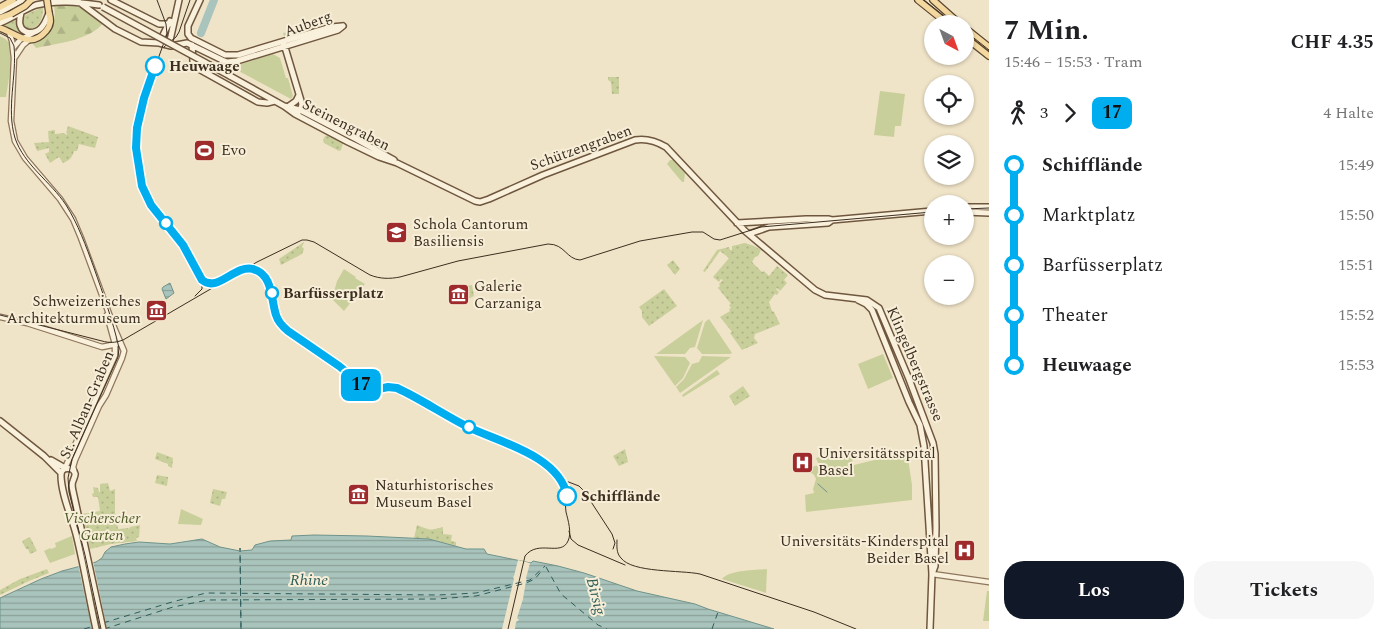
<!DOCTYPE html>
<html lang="de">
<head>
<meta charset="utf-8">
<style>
	:root { --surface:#fff; --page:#f6f6f6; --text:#202124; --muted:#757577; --accent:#111827 }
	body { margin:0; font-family:Spectral,serif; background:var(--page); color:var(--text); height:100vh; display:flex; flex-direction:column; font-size:19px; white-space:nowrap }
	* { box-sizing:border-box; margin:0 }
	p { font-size:16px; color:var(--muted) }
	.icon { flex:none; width:28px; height:28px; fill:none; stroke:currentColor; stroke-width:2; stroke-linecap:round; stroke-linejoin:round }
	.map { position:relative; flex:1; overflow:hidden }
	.details { display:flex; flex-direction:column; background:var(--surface); width:400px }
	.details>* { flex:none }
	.badge { padding:0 10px; border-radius:8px; font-size:18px; line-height:32px }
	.needle { width:32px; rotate:139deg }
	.fabs { position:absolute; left:924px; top:15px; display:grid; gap:10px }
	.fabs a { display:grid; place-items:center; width:50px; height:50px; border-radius:50%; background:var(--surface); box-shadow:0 1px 4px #0004; font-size:25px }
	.map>.badge { position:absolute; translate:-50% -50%; box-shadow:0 0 0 2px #fff }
	.legs { display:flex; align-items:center; gap:8px; height:55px; padding:0 15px; font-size:16px }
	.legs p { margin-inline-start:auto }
	.headline { display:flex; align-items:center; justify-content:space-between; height:85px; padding:0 15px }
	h1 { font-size:28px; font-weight:700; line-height:38px }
	.cta { display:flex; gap:10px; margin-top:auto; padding:10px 15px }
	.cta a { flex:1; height:58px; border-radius:20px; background:var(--accent); color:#fff; font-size:20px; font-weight:700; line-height:58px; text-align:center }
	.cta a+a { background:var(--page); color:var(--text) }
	ul { padding:0 15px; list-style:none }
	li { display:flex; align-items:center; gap:18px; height:50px; font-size:19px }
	li i { display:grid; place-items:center; width:8px; height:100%; margin:0 6px; background:currentColor }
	li i::after { content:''; width:12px; height:12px; margin:-6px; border:4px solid; border-radius:50%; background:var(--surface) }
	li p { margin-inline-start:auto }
	li:first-child i { background:linear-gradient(#0000 50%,currentColor 0) }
	li:last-child i { background:linear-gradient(currentColor 50%,#0000 0) }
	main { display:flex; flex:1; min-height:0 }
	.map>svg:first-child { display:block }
	.grass { fill:url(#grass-dots) }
	.forest { fill:url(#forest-firs) }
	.park { fill:#c9cf9b }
	.water { fill:url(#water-rules); stroke:#6f938a }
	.pier { fill:#f0e4c8 }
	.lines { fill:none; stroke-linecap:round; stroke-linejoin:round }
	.stream { stroke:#6f938a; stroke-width:1 }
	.river { stroke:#a9c4bc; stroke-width:8 }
	.ferry { stroke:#2f5d5a; stroke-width:1; stroke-dasharray:6 5; stroke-linecap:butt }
	.tertiary-casing { stroke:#8d765c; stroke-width:7 }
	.secondary-casing { stroke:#6f573f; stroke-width:8 }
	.primary-casing { stroke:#5b4430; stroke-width:8 }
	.tertiary { stroke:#faf1dc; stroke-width:4.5 }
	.secondary { stroke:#faf1dc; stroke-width:5 }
	.primary { stroke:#f3d9a0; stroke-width:5.5 }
	.tram { stroke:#3d2e20; stroke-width:1 }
	.secondary-bridge-casing { stroke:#6f573f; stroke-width:8; stroke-linecap:butt }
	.primary-bridge-casing { stroke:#5b4430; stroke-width:8; stroke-linecap:butt }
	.secondary-bridge { stroke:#faf1dc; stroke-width:5 }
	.primary-bridge { stroke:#f3d9a0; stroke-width:5.5 }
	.line-1-casing { stroke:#fff; stroke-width:11 }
	.line-1 { stroke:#00aeef; stroke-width:8 }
	.stop-1-dot { fill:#fff; stroke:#00aeef; stroke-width:2.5 }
	.labels { text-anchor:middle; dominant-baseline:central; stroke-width:4; stroke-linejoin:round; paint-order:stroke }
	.street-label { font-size:15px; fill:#3d2e20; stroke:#f7eed8 }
	.stop-label { font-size:15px; font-weight:bold; fill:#3d2e20; stroke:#f7eed8; text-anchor:start }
	.poi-label { font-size:15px; fill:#3d2e20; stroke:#f7eed8; text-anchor:start }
	.park-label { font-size:15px; font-style:italic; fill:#4d5a26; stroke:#f7eed8 }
	.water-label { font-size:16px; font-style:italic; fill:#2f5d5a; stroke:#f7eed8 }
</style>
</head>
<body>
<main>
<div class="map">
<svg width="989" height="629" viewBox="0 0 989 629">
	<defs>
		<pattern id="grass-dots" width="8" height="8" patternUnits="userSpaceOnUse" patternTransform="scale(1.25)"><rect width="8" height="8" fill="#c9cf9b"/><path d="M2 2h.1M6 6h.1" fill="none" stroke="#aeb285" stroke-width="1.8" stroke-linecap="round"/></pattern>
		<pattern id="forest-firs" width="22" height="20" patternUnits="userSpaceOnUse" patternTransform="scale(1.25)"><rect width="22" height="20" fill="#c9cf9b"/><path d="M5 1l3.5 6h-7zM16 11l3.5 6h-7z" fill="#aeb285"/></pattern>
		<pattern id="water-rules" width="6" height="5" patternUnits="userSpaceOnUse" patternTransform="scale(1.25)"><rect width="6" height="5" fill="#a9c4bc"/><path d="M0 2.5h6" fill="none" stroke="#8ba098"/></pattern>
	</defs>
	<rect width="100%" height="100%" fill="#f0e4c8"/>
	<path class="grass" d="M43,7c0,11 -2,18 -13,23l-6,-1c-8,-14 9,-17 19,-22z
		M17,18c-1,8 2,12 9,16l-5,2 -12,-8 -9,-3z
		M338,22l-50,16 -1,-3 -3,1 -1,-3z
		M608,77h11v17h-7l-1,-12 -3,-2z
		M68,126l30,11 -3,11 -16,-4 -2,7h-3c-2,7 -4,9 -11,12l-4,-6 -9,6 -5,-9 4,-2v-4l-12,3 -3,-8 15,-1 -1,-11 7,-1v4l9,-1 3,2v-2h-1z
		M328,135l15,8 -2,7 -2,1 -15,-8 -1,-3 2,-4z
		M304,242l-2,5 2,2 -2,5 -21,11 -2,-6z
		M745,243l9,3 7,4 -3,6 -3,1 -3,5 10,10 2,-1 5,5 8,-10 11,9 -4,5 3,3 -7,8 -3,-3 -1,1 3,3 -2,3 -2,-1 -6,8 3,9 2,1 6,12 -25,10 -1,4 4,5 -16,7 -12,-17 2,-1 -12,-15 10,-6 -1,-2 2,-1 -2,-3 2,-1 -13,-16 2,-2 -1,-2 4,-4 -2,-1 -2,3 -6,-5 16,-19 -9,-7 -15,21 -2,-1 14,-21 12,-3 1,3h2v-4z
		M673,260l7,9 -5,6 -8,-10z
		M472,285l2,11 -10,5 -3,-14z
		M664,289l13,17 -28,20 -7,-9v-6l-3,-4z
		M743,386l7,10 -15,10 -6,-10z
		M625,449l3,13 -9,4 -6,-10z
		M157,452l16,6 -1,10 -4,-2v-2l-13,-5z
		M157,475l11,2 -1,9 -12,-3z
		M108,483l2,8 5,-2v23l3,17 10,-1 1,1 1,-2 10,-2 -1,12 -3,1 1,3 -26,3 -21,5 -8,-35 18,-3 -2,-14h-5l-1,-3 2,-1 -1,-6 5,1 1,4h1v-8z
		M213,489l14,3 -2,7h-3l-2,7 -10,-3z
		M417,525c13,5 12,6 26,2v7l9,1 -1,6 5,1v4l-27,-7 -15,-1z
		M30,537l7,14 -7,3 -2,-5h-2l-4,-8z
		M47,569l2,4 -20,8 -29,14v-5l20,-11z"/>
	<path class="forest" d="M67,4l19,5 17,14c-12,17 -48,21 -67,25l-4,-5c18,-6 25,-19 22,-37z"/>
	<path class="park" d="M0,36c3,2 7,3 9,7 5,10 -1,41 -3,54h-6z
		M273,54l7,4 6,20h2l5,18 -2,3 -60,-32z
		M880,91l25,3 -4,32h-6l-1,11 -20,-2z
		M670,160h3l12,13 -1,9h-2l-15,-18z
		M344,269l12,8 -1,1 10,6 -21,27 -12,-12 5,-18z
		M709,319l23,34 -2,1h-28l-5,-6 8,-26z
		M703,320l-8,27 -5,1 -5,6h-29z
		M883,354l10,24 -25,11 -10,-25z
		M654,356l31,1 5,6 -7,15 -8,8z
		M702,356l29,1 -51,36 -4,-6 8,-8 8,-15 7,-2z
		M717,370l3,4 -37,23 -1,-2z
		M848,449l6,16 53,-13 5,33v15l-106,12 -1,-17 9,-2 -1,-4 3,-10 -2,-4 -6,-5 -1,-2 12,-3 -3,-7z
		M181,509l22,10 -2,6 -23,-1z
		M72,536l3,18 -25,9 -6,-12 6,-3 1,1 5,-2 -1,-4z
		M767,569l-1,24 -44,-14c7,-9 33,-9 45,-10z
		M987,591h2v30h-6z"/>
	<path class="water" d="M170,283l4,10 -8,6 -4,-10 1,-2z
		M314,535l53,1 62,3 37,10h18l3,5 44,9 2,-2 25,5 26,7 53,18 58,13 13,5 66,20h-774v-31l41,-19 21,-8 34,-9 6,-4 3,-6 6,-5 14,-3 14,-2 31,2 32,-5 18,8 20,4 12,-1 3,-5 15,-4 21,-1 1,-4z"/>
	<path class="pier" d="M518,560l12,3 -4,15 1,2 -1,1 -3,18 -6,19 2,2 -3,2 -1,7h-13l12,-50 -1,-2 1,-1z
		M93,561l14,68h-15l-14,-65z"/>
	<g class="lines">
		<path class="stream" d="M818,484l9,8"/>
		<path class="river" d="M201,33l13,-33"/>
		<path class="ferry" d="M546,567l15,27 37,31 9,4
			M103,623l69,-21 34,-9 232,2 38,-2 54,-13 15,-14
			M84,629l10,-3
			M104,629l69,-22 35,-7 229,-1 39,-3 50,-13 9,-4 8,-10
			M241,629l-1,-81 1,81
			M712,629l6,-17"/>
		<defs>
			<path id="tertiary" d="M9,32l3,9 2,17 -3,63 4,20 10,17 35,41 13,20 8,19 34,92 9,21 -2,7 -16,37 -7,11 -24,54 -2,7 1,3
				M13,48l7,-8 13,-7
				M15,57l8,-12 6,-5
				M0,317l27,6 75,24 15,-3
				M65,468l50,-113v-11l-8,-29
				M932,574l57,8"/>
			<path id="secondary" d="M111,0l48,24h10
				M200,0l-12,26v8l3,4 34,17h13l93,-28 11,-1
				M79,2l36,27 26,13 18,1 12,3 16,-3 35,17 5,2 10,-1 101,-31 5,-4
				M0,12l23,-12
				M21,13c-1,4 -2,8 -1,12 3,10 15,9 21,3 4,-4 6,-10 8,-15
				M0,23c12,-5 23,-13 36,-18 21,-5 41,-3 63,0
				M160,41l10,-20
				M284,44l18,60 -1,4 -3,4
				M169,45l10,-45
				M192,45l1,16 4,7 61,34 9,1 8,-2
				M230,76l54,30 16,4 56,29 38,21
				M284,106l11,8 53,28 31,15 18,6 78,38 5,1 9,-3 54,-24 92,-35c12,-2 21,1 31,7l79,84 70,59 10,5 42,5 12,8 30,71 24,64 2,11 1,74 -1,38 -3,8
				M289,106l7,-5 3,-6
				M965,207h24
				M965,212l24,1
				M737,223l69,-4h22l4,1
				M749,234l20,-7 59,-4 4,-3 100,-9
				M858,300l8,4 6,6 37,92 11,23 4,21 8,128 -2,55
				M0,421l44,35 17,17
				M51,460l14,8
				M96,629c-7,-31 -12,-63 -20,-95 -5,-19 -15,-40 -15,-59 0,-7 6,-7 11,-6 5,5 3,6 1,12 -1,2 -1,6 0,10l30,138"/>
			<path id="primary" d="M918,0l30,24
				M933,0l27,24
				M0,7l13,-7
				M0,18l11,-4
				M0,28c16,5 30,22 46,3 5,-6 5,-11 3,-18
				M965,28l24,19
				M965,37l24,19"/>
		</defs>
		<use href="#tertiary" class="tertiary-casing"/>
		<use href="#secondary" class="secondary-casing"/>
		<use href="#primary" class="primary-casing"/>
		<use href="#tertiary" class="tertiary"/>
		<use href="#secondary" class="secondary"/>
		<use href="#primary" class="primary"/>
		<path class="tram" d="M157,0l9,24 1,10 -23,64 -7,27 -1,24 4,26 2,11 6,13 32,42 9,13 13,27v8l-7,7
			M924,0l30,24
			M965,31l24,19
			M0,33l10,5 4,8c3,31 -8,62 1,92 9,27 36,44 51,67 12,19 20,41 28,63 9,26 19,53 25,80l-1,9 -46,102 -4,19 1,14 16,63 16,74
			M164,47l12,-10 3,-5 11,-32
			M965,209l24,-1
			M241,273c33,-11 26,34 36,50 8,14 46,33 61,45 8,6 14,14 23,19 14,11 22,-1 36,3 23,9 44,25 66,36 28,15 55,20 81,40 7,6 14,11 18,20 3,7 3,17 4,26 2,8 6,21 2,29 -7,16 -30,-2 -43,15l-17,73
			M0,315l102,26c7,2 13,2 21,-1l134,-78 45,-22h5l7,2 56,33c10,4 20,4 30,2l58,-16 90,-17c17,0 18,15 32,16l60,-19 52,-9h11l11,7 6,1 41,-13 171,-15
			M557,475l9,6 13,5 5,5 28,43 3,9 -2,6
			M569,531l2,8 7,6 47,20
			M617,540c0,6 -1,13 4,18 11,15 60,12 79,16l114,38 42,17"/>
		<defs>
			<path id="secondary-bridge" d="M103,7l127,69"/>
			<path id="primary-bridge" d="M47,0l2,13
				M11,14l14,-8 6,-6"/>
		</defs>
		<use href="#secondary-bridge" class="secondary-bridge-casing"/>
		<use href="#primary-bridge" class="primary-bridge-casing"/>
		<use href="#secondary-bridge" class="secondary-bridge"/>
		<use href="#primary-bridge" class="primary-bridge"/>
	</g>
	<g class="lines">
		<defs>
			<path id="line-1" d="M155,66l-11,32 -7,30 -1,20 6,38 9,19 32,40 19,35c16,13 33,-16 51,-11 20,5 18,31 23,46 2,7 6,11 12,16l51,35 27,22 8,2 14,-3 9,1c24,11 47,27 71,39 31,15 92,29 99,69"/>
		</defs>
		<use href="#line-1" class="line-1-casing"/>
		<use href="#line-1" class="line-1"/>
	</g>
	<defs>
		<symbol id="stadium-square" viewBox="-11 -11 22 22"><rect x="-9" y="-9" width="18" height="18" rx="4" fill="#9e2a2b" stroke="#f7eed8"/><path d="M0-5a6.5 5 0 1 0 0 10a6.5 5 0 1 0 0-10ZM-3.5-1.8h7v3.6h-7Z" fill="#fff"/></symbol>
		<symbol id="university-square" viewBox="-11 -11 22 22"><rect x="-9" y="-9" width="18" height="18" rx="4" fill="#9e2a2b" stroke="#f7eed8"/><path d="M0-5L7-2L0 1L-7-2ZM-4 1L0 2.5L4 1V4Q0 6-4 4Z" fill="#fff"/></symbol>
		<symbol id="museum-square" viewBox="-11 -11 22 22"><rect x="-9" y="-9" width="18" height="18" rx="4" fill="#9e2a2b" stroke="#f7eed8"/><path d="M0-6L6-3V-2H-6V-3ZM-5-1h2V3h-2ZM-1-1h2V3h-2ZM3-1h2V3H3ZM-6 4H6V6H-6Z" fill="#fff"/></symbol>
		<symbol id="hospital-square" viewBox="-11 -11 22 22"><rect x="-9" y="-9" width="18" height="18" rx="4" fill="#9e2a2b" stroke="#f7eed8"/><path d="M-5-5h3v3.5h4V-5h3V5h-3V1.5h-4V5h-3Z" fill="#fff"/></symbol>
	</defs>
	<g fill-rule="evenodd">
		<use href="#stadium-square" x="192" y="138" width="25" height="25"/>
		<use href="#university-square" x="384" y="220" width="25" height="25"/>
		<use href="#museum-square" x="446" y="282" width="25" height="25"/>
		<use href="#museum-square" x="144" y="298" width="25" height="25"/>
		<use href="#hospital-square" x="790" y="450" width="25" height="25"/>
		<use href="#museum-square" x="346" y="482" width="25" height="25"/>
		<use href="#hospital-square" x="952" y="538" width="25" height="25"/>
	</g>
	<g class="stop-1-dot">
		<circle cx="155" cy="66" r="9"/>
		<circle cx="166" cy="223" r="6"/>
		<circle cx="272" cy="293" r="6"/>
		<circle cx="469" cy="427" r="6"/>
		<circle cx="567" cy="496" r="9"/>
	</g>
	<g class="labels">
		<g class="street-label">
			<text transform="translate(308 24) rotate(-20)">Auberg</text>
			<text transform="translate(346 125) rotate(27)">Steinengraben</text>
			<text transform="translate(581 148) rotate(-20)">Schützengraben</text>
			<text transform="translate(915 364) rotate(67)">Klingelbergstrasse</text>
			<text transform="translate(87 405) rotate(-67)">St. Alban-Graben</text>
		</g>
		<g class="stop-label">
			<text x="169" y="66">Heuwaage</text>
			<text x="283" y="293">Barfüsserplatz</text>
			<text x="581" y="496">Schifflände</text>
		</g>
		<g class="poi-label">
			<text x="221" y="150">Evo</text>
			<text x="413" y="224">Schola Cantorum<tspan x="413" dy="17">Basiliensis</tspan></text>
			<text x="474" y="286">Galerie<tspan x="474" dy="17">Carzaniga</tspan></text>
			<text x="141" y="301" text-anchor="end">Schweizerisches<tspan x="141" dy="17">Architekturmuseum</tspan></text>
			<text x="818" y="453">Universitätsspital<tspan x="818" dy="17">Basel</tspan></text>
			<text x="375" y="485">Naturhistorisches<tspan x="375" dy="17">Museum Basel</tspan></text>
			<text x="949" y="541" text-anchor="end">Universitäts-Kinderspital<tspan x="949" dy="17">Beider Basel</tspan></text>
		</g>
		<g class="park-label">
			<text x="102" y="518">Vischerscher<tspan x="102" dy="17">Garten</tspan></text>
		</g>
		<g class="water-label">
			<text x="309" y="580">Rhine</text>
			<text transform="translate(596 596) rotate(76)">Birsig</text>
		</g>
	</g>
</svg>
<div class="fabs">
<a><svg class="needle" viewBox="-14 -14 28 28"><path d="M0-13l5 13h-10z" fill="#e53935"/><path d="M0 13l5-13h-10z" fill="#757577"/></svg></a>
<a><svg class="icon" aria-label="locate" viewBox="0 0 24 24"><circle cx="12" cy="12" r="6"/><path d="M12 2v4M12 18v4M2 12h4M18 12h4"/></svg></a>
<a><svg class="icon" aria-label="layers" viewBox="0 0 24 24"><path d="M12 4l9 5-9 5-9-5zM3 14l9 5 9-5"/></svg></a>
<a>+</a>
<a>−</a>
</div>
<b class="badge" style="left:361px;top:385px;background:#00aeef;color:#111">17</b>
</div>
<section class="details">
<div class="headline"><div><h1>7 Min.</h1><p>15:46 – 15:53 · Tram</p></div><b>CHF 4.35</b></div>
<div class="legs"><svg class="icon" aria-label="walk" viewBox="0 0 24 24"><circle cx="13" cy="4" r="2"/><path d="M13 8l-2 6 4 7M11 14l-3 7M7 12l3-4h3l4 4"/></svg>3<svg class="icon" aria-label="forward" viewBox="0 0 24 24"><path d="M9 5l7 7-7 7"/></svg><b class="badge" style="background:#00aeef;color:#111">17</b><p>4 Halte</p></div>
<ul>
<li><i style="color:#00aeef"></i><b>Schifflände</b><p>15:49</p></li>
<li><i style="color:#00aeef"></i><span>Marktplatz</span><p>15:50</p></li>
<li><i style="color:#00aeef"></i><span>Barfüsserplatz</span><p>15:51</p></li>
<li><i style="color:#00aeef"></i><span>Theater</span><p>15:52</p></li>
<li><i style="color:#00aeef"></i><b>Heuwaage</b><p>15:53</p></li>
</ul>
<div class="cta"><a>Los</a><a>Tickets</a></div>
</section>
</main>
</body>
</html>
